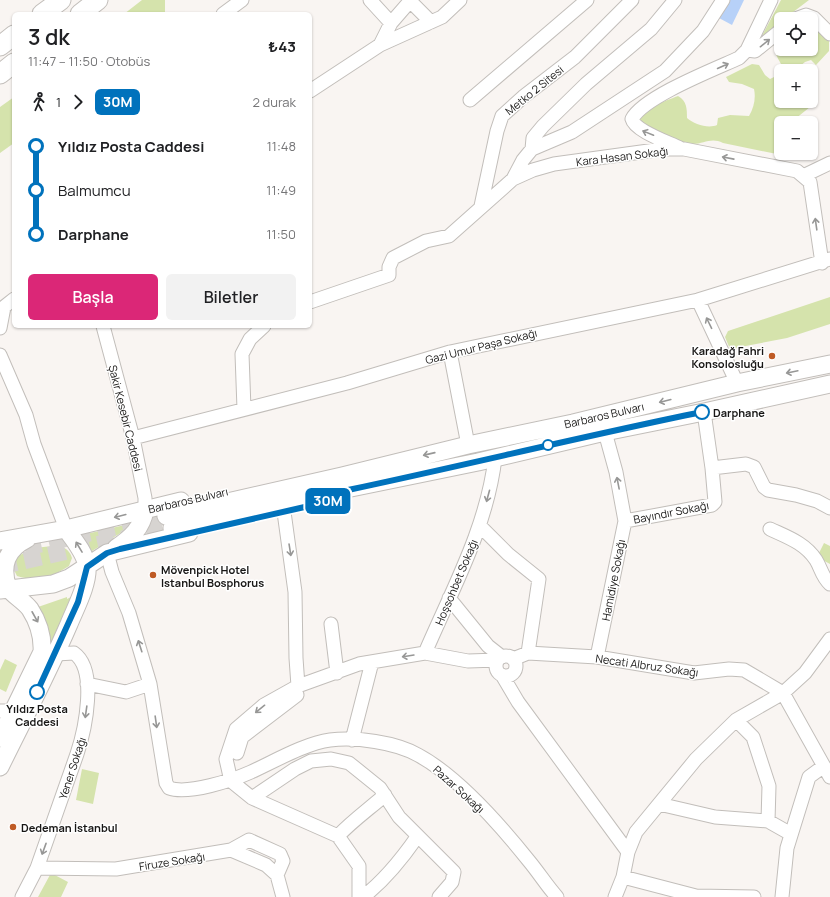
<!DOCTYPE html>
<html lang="tr">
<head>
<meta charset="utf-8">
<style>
	:root { --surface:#fff; --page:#f2f2f2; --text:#202124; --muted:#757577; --accent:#db2777 }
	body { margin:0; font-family:Manrope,sans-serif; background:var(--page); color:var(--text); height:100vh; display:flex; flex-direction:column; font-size:15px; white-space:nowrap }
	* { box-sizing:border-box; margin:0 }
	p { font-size:13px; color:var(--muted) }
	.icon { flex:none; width:22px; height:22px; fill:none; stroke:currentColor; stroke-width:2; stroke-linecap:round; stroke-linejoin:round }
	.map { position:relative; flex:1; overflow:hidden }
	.drawer { position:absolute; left:12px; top:12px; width:300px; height:316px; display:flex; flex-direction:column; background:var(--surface); border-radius:6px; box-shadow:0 1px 3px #0004 }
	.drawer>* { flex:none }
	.badge { padding:0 8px; border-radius:6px; font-size:14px; line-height:26px }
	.controls { position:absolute; left:774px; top:12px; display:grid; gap:8px }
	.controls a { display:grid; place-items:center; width:44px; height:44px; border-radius:6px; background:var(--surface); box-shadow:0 1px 3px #0004; font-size:20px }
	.map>.badge { position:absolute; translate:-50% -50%; box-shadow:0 0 0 2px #fff }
	.legs { display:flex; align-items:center; gap:6px; height:44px; padding:0 16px; font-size:13px }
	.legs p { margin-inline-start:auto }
	.head { display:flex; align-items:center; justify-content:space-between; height:68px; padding:0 16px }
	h1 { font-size:22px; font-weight:600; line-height:30px }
	.button { display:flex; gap:8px; margin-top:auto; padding:8px 16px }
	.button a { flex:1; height:46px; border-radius:6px; background:var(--accent); color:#fff; font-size:16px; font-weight:600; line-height:46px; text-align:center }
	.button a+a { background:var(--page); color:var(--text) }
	ul { padding:0 16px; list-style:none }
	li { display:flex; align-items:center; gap:14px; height:44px; font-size:15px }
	li i { display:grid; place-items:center; width:6px; height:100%; margin:0 5px; background:currentColor }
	li i::after { content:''; width:10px; height:10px; margin:-5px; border:3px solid; border-radius:50%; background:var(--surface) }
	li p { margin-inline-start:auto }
	li:first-child i { background:linear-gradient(#0000 50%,currentColor 0) }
	li:last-child i { background:linear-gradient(currentColor 50%,#0000 0) }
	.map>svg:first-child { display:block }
	.green { fill:#d5e3ac }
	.water { fill:#b7d1f8 }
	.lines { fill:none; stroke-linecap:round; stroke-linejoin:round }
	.major-tunnel { stroke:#d7d4d1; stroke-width:17; stroke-dasharray:17 8; stroke-linecap:butt }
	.minor-casing { stroke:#c2beba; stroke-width:15 }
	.major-casing { stroke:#c2beba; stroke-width:19 }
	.highway-casing { stroke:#c2beba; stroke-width:21 }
	.minor { stroke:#fff; stroke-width:13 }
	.major { stroke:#fff; stroke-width:17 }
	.highway { stroke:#fff; stroke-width:19 }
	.oneway { stroke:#979796 }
	.line-1-casing { stroke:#fff; stroke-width:9 }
	.line-1 { stroke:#0072bc; stroke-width:6 }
	.poi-dot { fill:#bf5b26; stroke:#fff; stroke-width:1.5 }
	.stop-1-dot { fill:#fff; stroke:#0072bc; stroke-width:2 }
	.labels { text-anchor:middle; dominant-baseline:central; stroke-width:3; stroke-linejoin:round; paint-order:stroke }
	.street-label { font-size:11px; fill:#181716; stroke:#fff }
	.poi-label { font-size:11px; font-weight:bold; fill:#181716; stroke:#fff; text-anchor:start }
	.stop-label { font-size:11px; font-weight:bold; fill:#181716; stroke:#fff; text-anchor:start }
</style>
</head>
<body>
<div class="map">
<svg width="830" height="897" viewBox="0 0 830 897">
	<rect width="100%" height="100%" fill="#f9f5f2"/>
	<path class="green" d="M142,0h23v14h-41z
		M781,0h28l-25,19h-3l-4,9 -20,17z
		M811,27l18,12v12l-13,14 -5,-5 -6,2 -11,9h-13v30h27l2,6 -15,12v4h-14v30h28v4l-3,3 -83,-17c-12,-6 -19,1 -30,1 -15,-1 -43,-15 -54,-23 9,-15 24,-19 39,-25 9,5 9,13 9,22 7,6 21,11 30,7l1,-7 12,-3 19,1c5,-8 7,-18 5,-27l-12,-5 -13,-2 -3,-5 26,-13 7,1 6,10 5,4 6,-3 5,-12c-5,-9 -9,-14 0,-23v8h30z
		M14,97v46l-14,10v-46z
		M830,297v27l-43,14 -57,11 -5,-12 3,-6z
		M129,524l1,3 -38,24 -10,-16z
		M824,543l6,3v18l-13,-7z
		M53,546c9,0 16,2 19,12l-3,8c-17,11 -32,16 -52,10l-5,-10 4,-9 18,-9z
		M67,597v2l4,-2 -20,46 -2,-11 -11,-25z
		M5,659l12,6 -11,27 -6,-3v-19z
		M82,769l17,4 -6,31 -17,-4z
		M51,873l17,9 -7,15h-23z"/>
	<path class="water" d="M728,0h16l-12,25 -13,-7z"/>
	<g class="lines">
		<path class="major-tunnel" d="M0,553l166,-37
			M0,566l172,-38"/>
		<defs>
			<path id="minor" d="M370,0l21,23
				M410,1l21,21
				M223,14l19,-14
				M795,19l11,-4 8,3 16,16
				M380,45l11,-22 20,-23
				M747,50l8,1 26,-21
				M310,91l70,-46 62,-28 18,-17
				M470,100l117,-100
				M680,148c-12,-6 -45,-17 -48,-29 11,-22 83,-50 107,-61l8,-8 24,-50
				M532,149l1,-11 10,-12 43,-42 65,-55 24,-29
				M803,176l27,-13
				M513,179l10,-19 9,-11 40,-17 93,-61 38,-40 20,-31
				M481,206l16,-75 5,-15 21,-19 52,-40 57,-57
				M698,300l39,83
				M310,302l79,-27v-8l4,-9 33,-17 23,-5 64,-57 20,-9 21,-6 109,-15h21l113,22 13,11 12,81
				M103,326l30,112 12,60v12
				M0,328l4,-21 10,-8
				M450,352l18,93
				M0,355l26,60 8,29 32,85
				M244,409l-2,-55 8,-15 14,-13
				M704,412l8,56
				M133,438l214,-55 103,-31 248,-52 132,-41
				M284,512l11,80 1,66 2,28
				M625,521l87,-16 3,-3 -3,-34 34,-4 8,3 10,20 4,3 28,5 21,6 13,7
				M480,526l28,28 31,25 -11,74
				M770,529c17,8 35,14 46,31 5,8 6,17 14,24
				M107,553l5,19 17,41 21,71 16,99 3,5c19,7 64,-8 82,-16 22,-10 55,-29 79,-32 26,-3 65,2 88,15 39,21 83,71 111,106 10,12 18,25 28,36
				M449,598l39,48 14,11
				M331,624l6,49
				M425,653l43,8 30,-1
				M496 666a10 10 0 1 1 20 0a10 10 0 1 1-20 0Z
				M597,657l28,-136 -9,-49 -11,-40
				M513,659l15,-6 69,4 97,16 35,-4 15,1 39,23 47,84
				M502,675l16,27 110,150
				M87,684l39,8 24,-8
				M0,711h13
				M736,720l17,17 16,49 -1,35
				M352,740l20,-78
				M237,753l5,-16 55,-42
				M252,798l43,-29 16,-8 20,-2 18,4 31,25 19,29 55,55 -2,10 -13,15
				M659,804l56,13 53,4 23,13
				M338,836c14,-15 31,-27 47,-41
				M231,850l18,-10 31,14 3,7 -6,14
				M37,868l79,1 115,-19 35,15 11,10 6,22
				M623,877l73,19 58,1
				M22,897l15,-29 40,-114c8,-24 21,-84 -3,-101l-18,1
				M359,897v-31l-21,-30 -86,-38 -21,-17 -5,-22 10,-30 28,-24 34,-19 61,-22 66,-11c27,-63 62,-126 70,-195
				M363,897c22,-17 38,-37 54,-60
				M615,897l8,-20 5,-25 8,-20 60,-73 40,-39 47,-27 22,-20 25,-34
				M782,897l5,-49 22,-71 15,-11"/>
			<path id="major" d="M166,516l176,-40 126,-31 105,-22 164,-40 93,-19
				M172,528l86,-21 220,-45 127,-30 99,-20 126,-28
				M0,541l66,-12 115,-28
				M116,548c15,-10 26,-20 29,-38
				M0,590l53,-6 16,-6 38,-25 82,-20
				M0,738l42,-86c1,-16 -3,-29 -12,-43 -6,-8 -16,-13 -22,-21 -8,-23 -1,-39 19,-49
				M0,767c23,-47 48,-94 69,-143 6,-15 20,-41 18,-58 -2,-13 -13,-26 -21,-37"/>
			<path id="highway" d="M42,14l19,-14
				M80,14l18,-14
				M0,46l14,-11
				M0,74l14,-11"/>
		</defs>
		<use href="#minor" class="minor-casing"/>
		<use href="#major" class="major-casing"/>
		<use href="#highway" class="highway-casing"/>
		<use href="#minor" class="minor"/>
		<use href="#major" class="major"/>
		<use href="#highway" class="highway"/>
	</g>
	<defs><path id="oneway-shaft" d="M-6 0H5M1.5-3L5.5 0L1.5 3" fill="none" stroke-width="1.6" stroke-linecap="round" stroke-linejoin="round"/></defs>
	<g class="oneway">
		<use href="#oneway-shaft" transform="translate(765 43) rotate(-39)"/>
		<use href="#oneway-shaft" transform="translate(723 66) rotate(-24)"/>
		<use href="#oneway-shaft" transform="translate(648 133) rotate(-158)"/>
		<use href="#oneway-shaft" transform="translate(728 158) rotate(-169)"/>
		<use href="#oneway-shaft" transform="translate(816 224) rotate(-98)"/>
		<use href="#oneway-shaft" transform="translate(709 323) rotate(-116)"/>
		<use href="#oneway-shaft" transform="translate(792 372) rotate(168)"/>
		<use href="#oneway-shaft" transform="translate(665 401) rotate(166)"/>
		<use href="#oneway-shaft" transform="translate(429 454) rotate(167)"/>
		<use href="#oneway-shaft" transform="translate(618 483) rotate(-101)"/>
		<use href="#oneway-shaft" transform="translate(488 496) rotate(105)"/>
		<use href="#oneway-shaft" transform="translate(120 516) rotate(166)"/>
		<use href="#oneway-shaft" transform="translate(79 547) rotate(-121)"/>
		<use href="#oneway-shaft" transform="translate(290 550) rotate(81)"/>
		<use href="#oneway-shaft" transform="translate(35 617) rotate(61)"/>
		<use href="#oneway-shaft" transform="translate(140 646) rotate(-108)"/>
		<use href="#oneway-shaft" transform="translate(408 656) rotate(171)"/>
		<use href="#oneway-shaft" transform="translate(260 709) rotate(141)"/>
		<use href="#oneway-shaft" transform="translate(86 712) rotate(98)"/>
		<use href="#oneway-shaft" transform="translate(156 722) rotate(82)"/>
		<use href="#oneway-shaft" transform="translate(44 849) rotate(110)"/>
	</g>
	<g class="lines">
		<defs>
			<path id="line-1" d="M37,692l41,-90 9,-35 20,-14 13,-4 189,-43 25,-6 14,-10c118,-25 236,-54 354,-78"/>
		</defs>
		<use href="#line-1" class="line-1-casing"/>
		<use href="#line-1" class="line-1"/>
	</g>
	<g class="poi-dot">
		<circle cx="772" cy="356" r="4"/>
		<circle cx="153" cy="575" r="4"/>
		<circle cx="13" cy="827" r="4"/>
	</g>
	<g class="stop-1-dot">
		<circle cx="702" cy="412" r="7"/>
		<circle cx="548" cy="445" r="5"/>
		<circle cx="37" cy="692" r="7"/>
	</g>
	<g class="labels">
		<g class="street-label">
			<text transform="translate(534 90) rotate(-39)">Metko 2 Sitesi</text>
			<text transform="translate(622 156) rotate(-7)">Kara Hasan Sokağı</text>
			<text transform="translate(481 346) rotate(-14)">Gazi Umur Paşa Sokağı</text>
			<text transform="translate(604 415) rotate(-13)">Barbaros Bulvarı</text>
			<text transform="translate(126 418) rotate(76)">Şakir Kesebir Caddesi</text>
			<text transform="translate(188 500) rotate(-13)">Barbaros Bulvarı</text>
			<text transform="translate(671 512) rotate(-11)">Bayındır Sokağı</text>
			<text transform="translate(613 580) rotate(-79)">Hamidiye Sokağı</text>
			<text transform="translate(456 582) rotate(-67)">Hoşsohbet Sokağı</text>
			<text transform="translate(647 665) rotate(8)">Necati Albruz Sokağı</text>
			<text transform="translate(72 768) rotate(-72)">Yener Sokağı</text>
			<text transform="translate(459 789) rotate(42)">Pazar Sokağı</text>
			<text transform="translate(172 861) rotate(-9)">Firuze Sokağı</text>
		</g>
		<g class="poi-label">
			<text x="764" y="350" text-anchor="end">Karadağ Fahri<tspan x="764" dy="13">Konsolosluğu</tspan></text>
			<text x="161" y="569">Mövenpick Hotel<tspan x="161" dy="13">Istanbul Bosphorus</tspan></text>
			<text x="21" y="827">Dedeman İstanbul</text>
		</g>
		<g class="stop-label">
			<text x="713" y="412">Darphane</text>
			<text x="37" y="708" text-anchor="middle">Yıldız Posta<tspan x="37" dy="13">Caddesi</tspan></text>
		</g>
	</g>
</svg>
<div class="controls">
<a><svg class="icon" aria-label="locate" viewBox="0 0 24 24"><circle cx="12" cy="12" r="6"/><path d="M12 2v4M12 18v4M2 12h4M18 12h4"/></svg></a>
<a>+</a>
<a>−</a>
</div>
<b class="badge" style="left:328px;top:501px;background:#0072bc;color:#fff">30M</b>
<section class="drawer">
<div class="head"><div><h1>3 dk</h1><p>11:47 – 11:50 · Otobüs</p></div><b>₺43</b></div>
<div class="legs"><svg class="icon" aria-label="walk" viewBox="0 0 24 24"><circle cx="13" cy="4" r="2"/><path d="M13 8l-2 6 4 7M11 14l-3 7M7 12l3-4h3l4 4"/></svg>1<svg class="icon" aria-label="forward" viewBox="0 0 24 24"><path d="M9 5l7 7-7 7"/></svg><b class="badge" style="background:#0072bc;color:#fff">30M</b><p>2 durak</p></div>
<ul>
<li><i style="color:#0072bc"></i><b>Yıldız Posta Caddesi</b><p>11:48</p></li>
<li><i style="color:#0072bc"></i><span>Balmumcu</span><p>11:49</p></li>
<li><i style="color:#0072bc"></i><b>Darphane</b><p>11:50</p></li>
</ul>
<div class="button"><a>Başla</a><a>Biletler</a></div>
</section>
</div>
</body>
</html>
